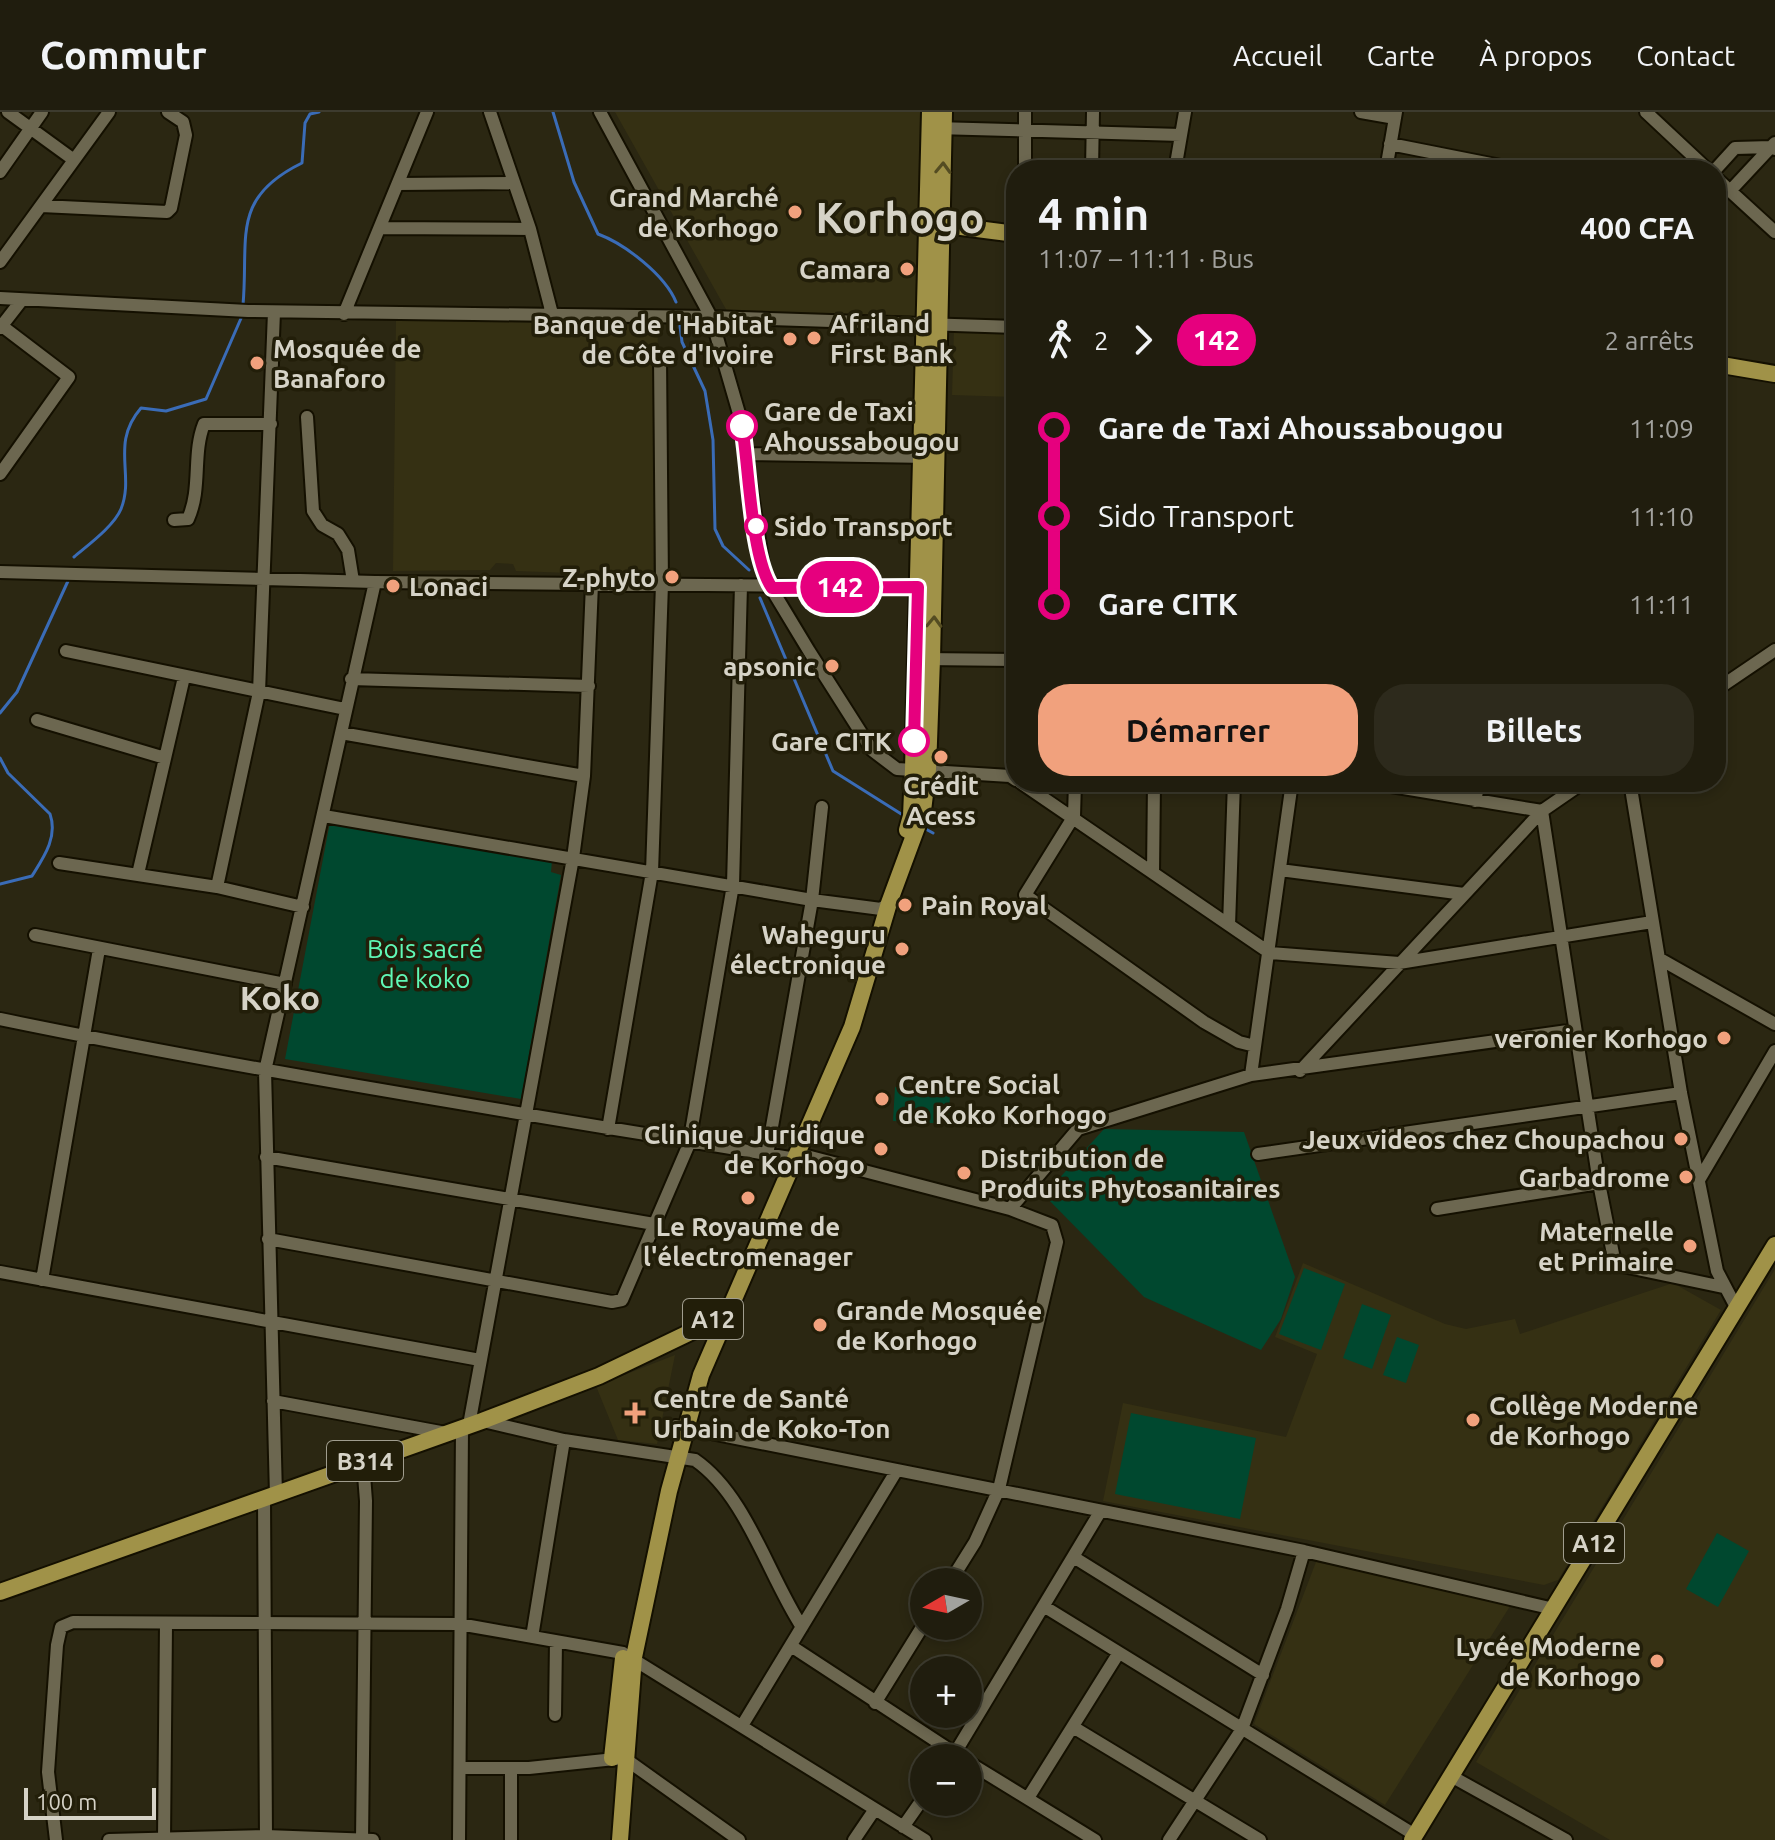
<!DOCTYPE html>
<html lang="fr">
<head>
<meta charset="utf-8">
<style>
	:root { --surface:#201d0e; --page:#2d2a1c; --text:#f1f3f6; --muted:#a2a29e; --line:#3d3b2e; --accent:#f1a17d }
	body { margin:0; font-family:Ubuntu,sans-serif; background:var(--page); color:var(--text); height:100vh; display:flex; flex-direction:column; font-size:30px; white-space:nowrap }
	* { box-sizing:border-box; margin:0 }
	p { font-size:26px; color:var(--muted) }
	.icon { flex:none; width:44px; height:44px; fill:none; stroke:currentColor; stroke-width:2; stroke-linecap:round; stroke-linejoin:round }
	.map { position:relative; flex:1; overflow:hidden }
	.panel { position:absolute; left:1006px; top:48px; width:720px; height:632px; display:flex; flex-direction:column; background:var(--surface); border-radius:32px; box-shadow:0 4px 12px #0003,0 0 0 2px var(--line) }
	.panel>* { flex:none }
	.badge { padding:0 16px; border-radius:26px; font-size:28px; line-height:52px }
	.needle { width:52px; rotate:261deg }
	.fabs { position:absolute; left:910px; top:1456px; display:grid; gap:16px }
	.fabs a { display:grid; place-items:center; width:72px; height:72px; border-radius:50%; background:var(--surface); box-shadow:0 4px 12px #0003,0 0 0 2px var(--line); font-size:40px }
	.scale { position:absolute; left:24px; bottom:20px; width:132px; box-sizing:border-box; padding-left:8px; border:4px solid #d6d3c7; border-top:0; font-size:22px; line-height:28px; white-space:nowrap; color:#d6d3c7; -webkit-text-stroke:6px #221e09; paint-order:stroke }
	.map>.badge { position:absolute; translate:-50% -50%; box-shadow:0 0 0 4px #fff }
	.legs { display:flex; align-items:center; gap:12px; height:88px; padding:0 32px; font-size:26px }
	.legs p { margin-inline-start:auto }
	.head { display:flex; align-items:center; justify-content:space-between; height:136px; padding:0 32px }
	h1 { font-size:44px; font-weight:700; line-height:60px }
	.action { display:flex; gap:16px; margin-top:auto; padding:16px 32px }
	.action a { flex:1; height:92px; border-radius:32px; background:var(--accent); color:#111; font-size:32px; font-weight:700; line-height:92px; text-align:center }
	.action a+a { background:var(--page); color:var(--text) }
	ul { padding:0 32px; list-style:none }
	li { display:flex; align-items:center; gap:28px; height:88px; font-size:30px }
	li i { display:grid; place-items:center; width:12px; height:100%; margin:0 10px; background:currentColor }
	li i::after { content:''; width:20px; height:20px; margin:-10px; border:6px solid; border-radius:50%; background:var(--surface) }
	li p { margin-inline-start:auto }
	li:first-child i { background:linear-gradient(#0000 50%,currentColor 0) }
	li:last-child i { background:linear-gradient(currentColor 50%,#0000 0) }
	header { display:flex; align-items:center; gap:48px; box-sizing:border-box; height:112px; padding:0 40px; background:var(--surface); border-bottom:2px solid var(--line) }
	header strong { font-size:38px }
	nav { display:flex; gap:44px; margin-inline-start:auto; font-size:28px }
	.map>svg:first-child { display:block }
	.built { fill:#353013 }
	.green { fill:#00482f }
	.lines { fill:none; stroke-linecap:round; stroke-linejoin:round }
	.stream { stroke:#3a6cb7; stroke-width:3 }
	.minor-casing { stroke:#141000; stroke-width:16 }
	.major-casing { stroke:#141000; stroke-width:20 }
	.minor { stroke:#6c6750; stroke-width:12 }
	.major { stroke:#a09248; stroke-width:16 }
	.oneway { stroke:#544c22 }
	.line-1-casing { stroke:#fff; stroke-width:18 }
	.line-1 { stroke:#e6007e; stroke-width:12 }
	.poi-dot { fill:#f1a17d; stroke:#221e09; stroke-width:3 }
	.stop-1-dot { fill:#fff; stroke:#e6007e; stroke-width:4 }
	.labels { text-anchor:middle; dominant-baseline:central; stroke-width:7; stroke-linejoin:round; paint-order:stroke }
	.shield { fill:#221e09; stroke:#a09d8e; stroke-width:2 }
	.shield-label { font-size:24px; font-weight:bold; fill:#d6d3c7 }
	.poi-label { font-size:26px; font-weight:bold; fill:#d6d3c7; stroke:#221e09; text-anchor:end }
	.stop-label { font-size:26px; font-weight:bold; fill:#d6d3c7; stroke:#221e09; text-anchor:start }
	.park-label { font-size:26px; fill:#5ff8b6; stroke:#221e09 }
	.district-label { font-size:34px; font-weight:bold; fill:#d6d3c7; stroke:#221e09 }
	.town-label { font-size:42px; font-weight:bold; fill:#d6d3c7; stroke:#221e09 }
</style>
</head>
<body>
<header>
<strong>Commutr</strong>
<nav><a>Accueil</a><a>Carte</a><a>À propos</a><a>Contact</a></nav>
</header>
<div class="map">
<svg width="1775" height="1728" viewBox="0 0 1775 1728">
	<rect width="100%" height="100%" fill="#2b2712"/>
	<path class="built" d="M615,0h306l-6,205 -188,-6z
		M396,207l262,7 -5,250 -137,-5 -3,-7 -17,-1 -6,7 -97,1z
		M954,217l62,1 -2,67 -62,-2z
		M1303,1151l142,61 21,5 49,-10 5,15 153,-51 48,27 -163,270 -14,5 -441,-84 20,-98 163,34 31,-83 -42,-17z
		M1775,1157v571h-165l-134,-78z
		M675,1243l-18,89 -39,-4 -22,-54z
		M1316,1450l196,41 -127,202 -131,-81z"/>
	<path class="green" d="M330,710l222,39 -1,11 10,3 -40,224 -236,-40z
		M895,975l55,3 -1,34 -56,-3z
		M1104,1017l140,3 51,145 -14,42 -20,31 -117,-53 -100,-102z
		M1304,1156l41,16 -24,66 -42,-16z
		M1362,1192l29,11 -19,54 -29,-11z
		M1397,1225l22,8 -13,38 -23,-8z
		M1131,1301l125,25 -16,81 -125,-25z
		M1717,1421l32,18 -31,56 -32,-18z"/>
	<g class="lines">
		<path class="stream" d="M553,0l21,70 24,52c27,10 67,41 78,68
			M243,193c6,-67 -13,-107 59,-142l3,-40 5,-9 9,-2
			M680,214l2,16 23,49 8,49 2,89 8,17 26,24
			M74,445c14,-12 40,-31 47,-48 14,-35 -11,-65 20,-101l25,3 40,-12 36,-83
			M760,486l73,173 73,46
			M0,601l17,-21 51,-111
			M0,646l8,15 42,41c8,23 -6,43 -18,62l-32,8
			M922,715l11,6"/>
		<defs>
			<path id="minor" d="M8,0l66,48
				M490,0l40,117 22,85
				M600,0l111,205 29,100 25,161 44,73 63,99 25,19 113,7 6,4
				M1361,0l34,6
				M1646,0l62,58
				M936,16l245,7
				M1390,32l131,26
				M1025,58v-58
				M1092,58l1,-58
				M1175,58l10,-58
				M1386,58l10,-58
				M1715,58l20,-22 36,-1 4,-4
				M0,60l42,-60
				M1716,66l59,54
				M398,72l116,-1
				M1730,79l41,-44 4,2
				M41,94l126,6 4,-4 15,-73 -3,-13 -15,-10
				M380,116l150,1
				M0,150l109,-150
				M0,186l248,13 463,6 305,10
				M344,202l83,-202
				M0,216l21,-27
				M307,305l6,94 9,14 16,9 10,16 5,31
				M747,342l182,3
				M0,362l69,-97 -67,-51
				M174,408l14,-1c14,-31 4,-65 16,-95h67
				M0,460l375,10 549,5
				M66,539l279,58
				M923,547l93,1
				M1014,548l2,-76
				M351,567l238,7
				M1716,578l59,-40
				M37,608l128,38
				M341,621l243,43
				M1020,670l250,171 129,10 253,-41
				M1075,670l-1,34 -49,79 179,127 35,20 16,4
				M1367,670l175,29 57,372 15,76 4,6 105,22
				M1630,670l51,311 36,178 20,38
				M1475,689l4,-19
				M324,704l488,84 69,9 8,-6
				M59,751l158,24 86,20
				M1280,758l184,24
				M1153,761l1,-91
				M138,762l46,-197
				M217,775l42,-195 15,-380
				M1229,813l5,-143
				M35,823l250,49
				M1660,847l115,65
				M0,907c262,54 526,95 790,139l9,-4 211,55 42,16 5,17 -58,247 -24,53 -25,40
				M1300,959l242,-260 42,-29
				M1251,963l41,-293
				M608,1017l44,-257 10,-288 -2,-227
				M1258,1042l423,-61
				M767,1043l45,-255 10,-93
				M266,1045l388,67
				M1699,1068l76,-129
				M1010,1097l68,-80 173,-54 324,-45
				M1437,1097l162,-26
				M268,1127l344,63 10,-2 67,-156 44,-259 8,-300
				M0,1160l480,88
				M42,1168l57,-331
				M273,1289l173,32
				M483,1309l81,19 131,20c51,35 73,115 107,167
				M469,1313l104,-567 11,-82 8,-192
				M676,1314l628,125 250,58
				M276,1383l-11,-424 110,-489
				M264,1386l2,342
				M1075,1446l188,117
				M1045,1495l370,228
				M532,1525l32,-197
				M791,1534l168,110
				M875,1591l49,-79
				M555,1603l1,-74
				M743,1612l154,-254
				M1073,1615l187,113
				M952,1646l148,-246
				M968,1650l127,78
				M460,1656h69l95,-10 115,82
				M1451,1664l115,64
				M1028,1686l90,-144
				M903,1715l21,-30
				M56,1728l-8,-68 9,-127 4,-18 12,-5 386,2 164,29 302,187
				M109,1728l157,-4 107,4
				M164,1728l2,-216
				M362,1728l4,-339 -3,-39
				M459,1728l3,-412
				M511,1728v-72
				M854,1728l21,-31
				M1169,1728l73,-111 45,-120 17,-58"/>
			<path id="major" d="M930,111l86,11
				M1716,252l59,10
				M907,718l4,-14 2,-47 17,-657
				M0,1480l482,-171 117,-45 125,-60
				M612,1646l11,-100
				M620,1728l14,-183 35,-166 32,-116 151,-348 37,-124 34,-92 5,-42 4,-110 12,-547
				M1412,1728l363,-595"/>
		</defs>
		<use href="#minor" class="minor-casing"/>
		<use href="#major" class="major-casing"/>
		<use href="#minor" class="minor"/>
		<use href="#major" class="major"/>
	</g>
	<defs><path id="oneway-chevron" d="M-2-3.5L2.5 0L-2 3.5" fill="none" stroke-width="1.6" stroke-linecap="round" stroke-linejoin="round" transform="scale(2)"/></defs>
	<g class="oneway">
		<use href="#oneway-chevron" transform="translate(943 56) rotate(-88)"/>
		<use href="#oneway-chevron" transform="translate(934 510) rotate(-88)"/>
	</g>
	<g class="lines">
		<defs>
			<path id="line-1" d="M742,314c7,40 9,132 30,162l146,-1 -4,154"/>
		</defs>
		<use href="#line-1" class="line-1-casing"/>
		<use href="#line-1" class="line-1"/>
	</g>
	<g class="poi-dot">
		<circle cx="795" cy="100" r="8"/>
		<circle cx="907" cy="157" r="8"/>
		<circle cx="814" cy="226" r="8"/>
		<circle cx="790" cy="227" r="8"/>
		<circle cx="257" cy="251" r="8"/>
		<circle cx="672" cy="465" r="8"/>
		<circle cx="393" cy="474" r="8"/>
		<circle cx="832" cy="554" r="8"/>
		<circle cx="941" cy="645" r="8"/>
		<circle cx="905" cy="793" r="8"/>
		<circle cx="902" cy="837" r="8"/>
		<circle cx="1724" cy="926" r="8"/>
		<circle cx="882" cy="987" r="8"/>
		<circle cx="1681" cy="1027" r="8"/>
		<circle cx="881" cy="1037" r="8"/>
		<circle cx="964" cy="1061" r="8"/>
		<circle cx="1686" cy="1065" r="8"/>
		<circle cx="748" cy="1086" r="8"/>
		<circle cx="1690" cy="1134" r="8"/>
		<circle cx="820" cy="1213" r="8"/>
		<path d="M631 1289h8v8h8v8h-8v8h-8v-8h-8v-8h8z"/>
		<circle cx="1473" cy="1308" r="8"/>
		<circle cx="1657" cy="1549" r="8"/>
	</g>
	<g class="stop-1-dot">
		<circle cx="742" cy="314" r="14"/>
		<circle cx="756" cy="414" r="10"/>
		<circle cx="914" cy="629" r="14"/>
	</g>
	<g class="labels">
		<g class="shield">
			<rect x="683" y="1187" width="60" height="40" rx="6"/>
			<rect x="327" y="1329" width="76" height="40" rx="6"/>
			<rect x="1564" y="1411" width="60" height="40" rx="6"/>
		</g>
		<g class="shield-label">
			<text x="713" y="1207">A12</text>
			<text x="365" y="1349">B314</text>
			<text x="1594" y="1431">A12</text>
		</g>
		<g class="poi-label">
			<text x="779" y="85">Grand Marché<tspan x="779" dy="30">de Korhogo</tspan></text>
			<text x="891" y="157">Camara</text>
			<text x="830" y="211" text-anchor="start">Afriland<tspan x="830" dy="30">First Bank</tspan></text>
			<text x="774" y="212">Banque de l'Habitat<tspan x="774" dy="30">de Côte d'Ivoire</tspan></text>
			<text x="273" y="236" text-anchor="start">Mosquée de<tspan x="273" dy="30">Banaforo</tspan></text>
			<text x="656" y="465">Z-phyto</text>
			<text x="409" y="474" text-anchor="start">Lonaci</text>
			<text x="816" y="554">apsonic</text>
			<text x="941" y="673" text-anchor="middle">Crédit<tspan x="941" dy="30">Acess</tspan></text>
			<text x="921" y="793" text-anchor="start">Pain Royal</text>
			<text x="886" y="822">Waheguru<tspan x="886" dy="30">électronique</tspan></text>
			<text x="1708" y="926">veronier Korhogo</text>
			<text x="898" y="972" text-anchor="start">Centre Social<tspan x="898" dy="30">de Koko Korhogo</tspan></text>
			<text x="865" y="1022">Clinique Juridique<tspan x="865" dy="30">de Korhogo</tspan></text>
			<text x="1665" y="1027">Jeux videos chez Choupachou</text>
			<text x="980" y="1046" text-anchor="start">Distribution de<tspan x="980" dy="30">Produits Phytosanitaires</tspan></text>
			<text x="1670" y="1065">Garbadrome</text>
			<text x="748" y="1114" text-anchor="middle">Le Royaume de<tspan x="748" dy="30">l'électromenager</tspan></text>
			<text x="1674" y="1119">Maternelle<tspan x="1674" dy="30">et Primaire</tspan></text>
			<text x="836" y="1198" text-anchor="start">Grande Mosquée<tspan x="836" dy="30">de Korhogo</tspan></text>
			<text x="653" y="1286" text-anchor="start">Centre de Santé<tspan x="653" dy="30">Urbain de Koko-Ton</tspan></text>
			<text x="1489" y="1293" text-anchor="start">Collège Moderne<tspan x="1489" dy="30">de Korhogo</tspan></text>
			<text x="1641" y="1534">Lycée Moderne<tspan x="1641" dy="30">de Korhogo</tspan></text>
		</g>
		<g class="stop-label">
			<text x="764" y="299">Gare de Taxi<tspan x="764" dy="30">Ahoussabougou</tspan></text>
			<text x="774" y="414">Sido Transport</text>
			<text x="892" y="629" text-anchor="end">Gare CITK</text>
		</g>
		<g class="park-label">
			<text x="425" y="836">Bois sacré<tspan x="425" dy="30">de koko</tspan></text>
		</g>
		<g class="district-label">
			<text x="280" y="885">Koko</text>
		</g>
		<g class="town-label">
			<text x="900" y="105">Korhogo</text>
		</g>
	</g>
</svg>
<div class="fabs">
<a><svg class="needle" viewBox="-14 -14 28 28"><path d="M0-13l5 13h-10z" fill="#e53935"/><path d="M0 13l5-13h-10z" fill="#a2a29e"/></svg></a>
<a>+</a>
<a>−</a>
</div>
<div class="scale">100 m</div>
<b class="badge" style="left:840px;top:475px;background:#e6007e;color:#fff">142</b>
<section class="panel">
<div class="head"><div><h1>4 min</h1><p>11:07 – 11:11 · Bus</p></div><b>400 CFA</b></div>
<div class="legs"><svg class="icon" aria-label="walk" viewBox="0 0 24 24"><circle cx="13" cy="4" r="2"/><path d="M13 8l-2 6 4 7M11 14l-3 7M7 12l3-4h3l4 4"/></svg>2<svg class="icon" aria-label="forward" viewBox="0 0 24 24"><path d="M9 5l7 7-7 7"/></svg><b class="badge" style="background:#e6007e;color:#fff">142</b><p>2 arrêts</p></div>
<ul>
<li><i style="color:#e6007e"></i><b>Gare de Taxi Ahoussabougou</b><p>11:09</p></li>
<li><i style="color:#e6007e"></i><span>Sido Transport</span><p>11:10</p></li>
<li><i style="color:#e6007e"></i><b>Gare CITK</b><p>11:11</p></li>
</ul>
<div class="action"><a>Démarrer</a><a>Billets</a></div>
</section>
</div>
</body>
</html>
